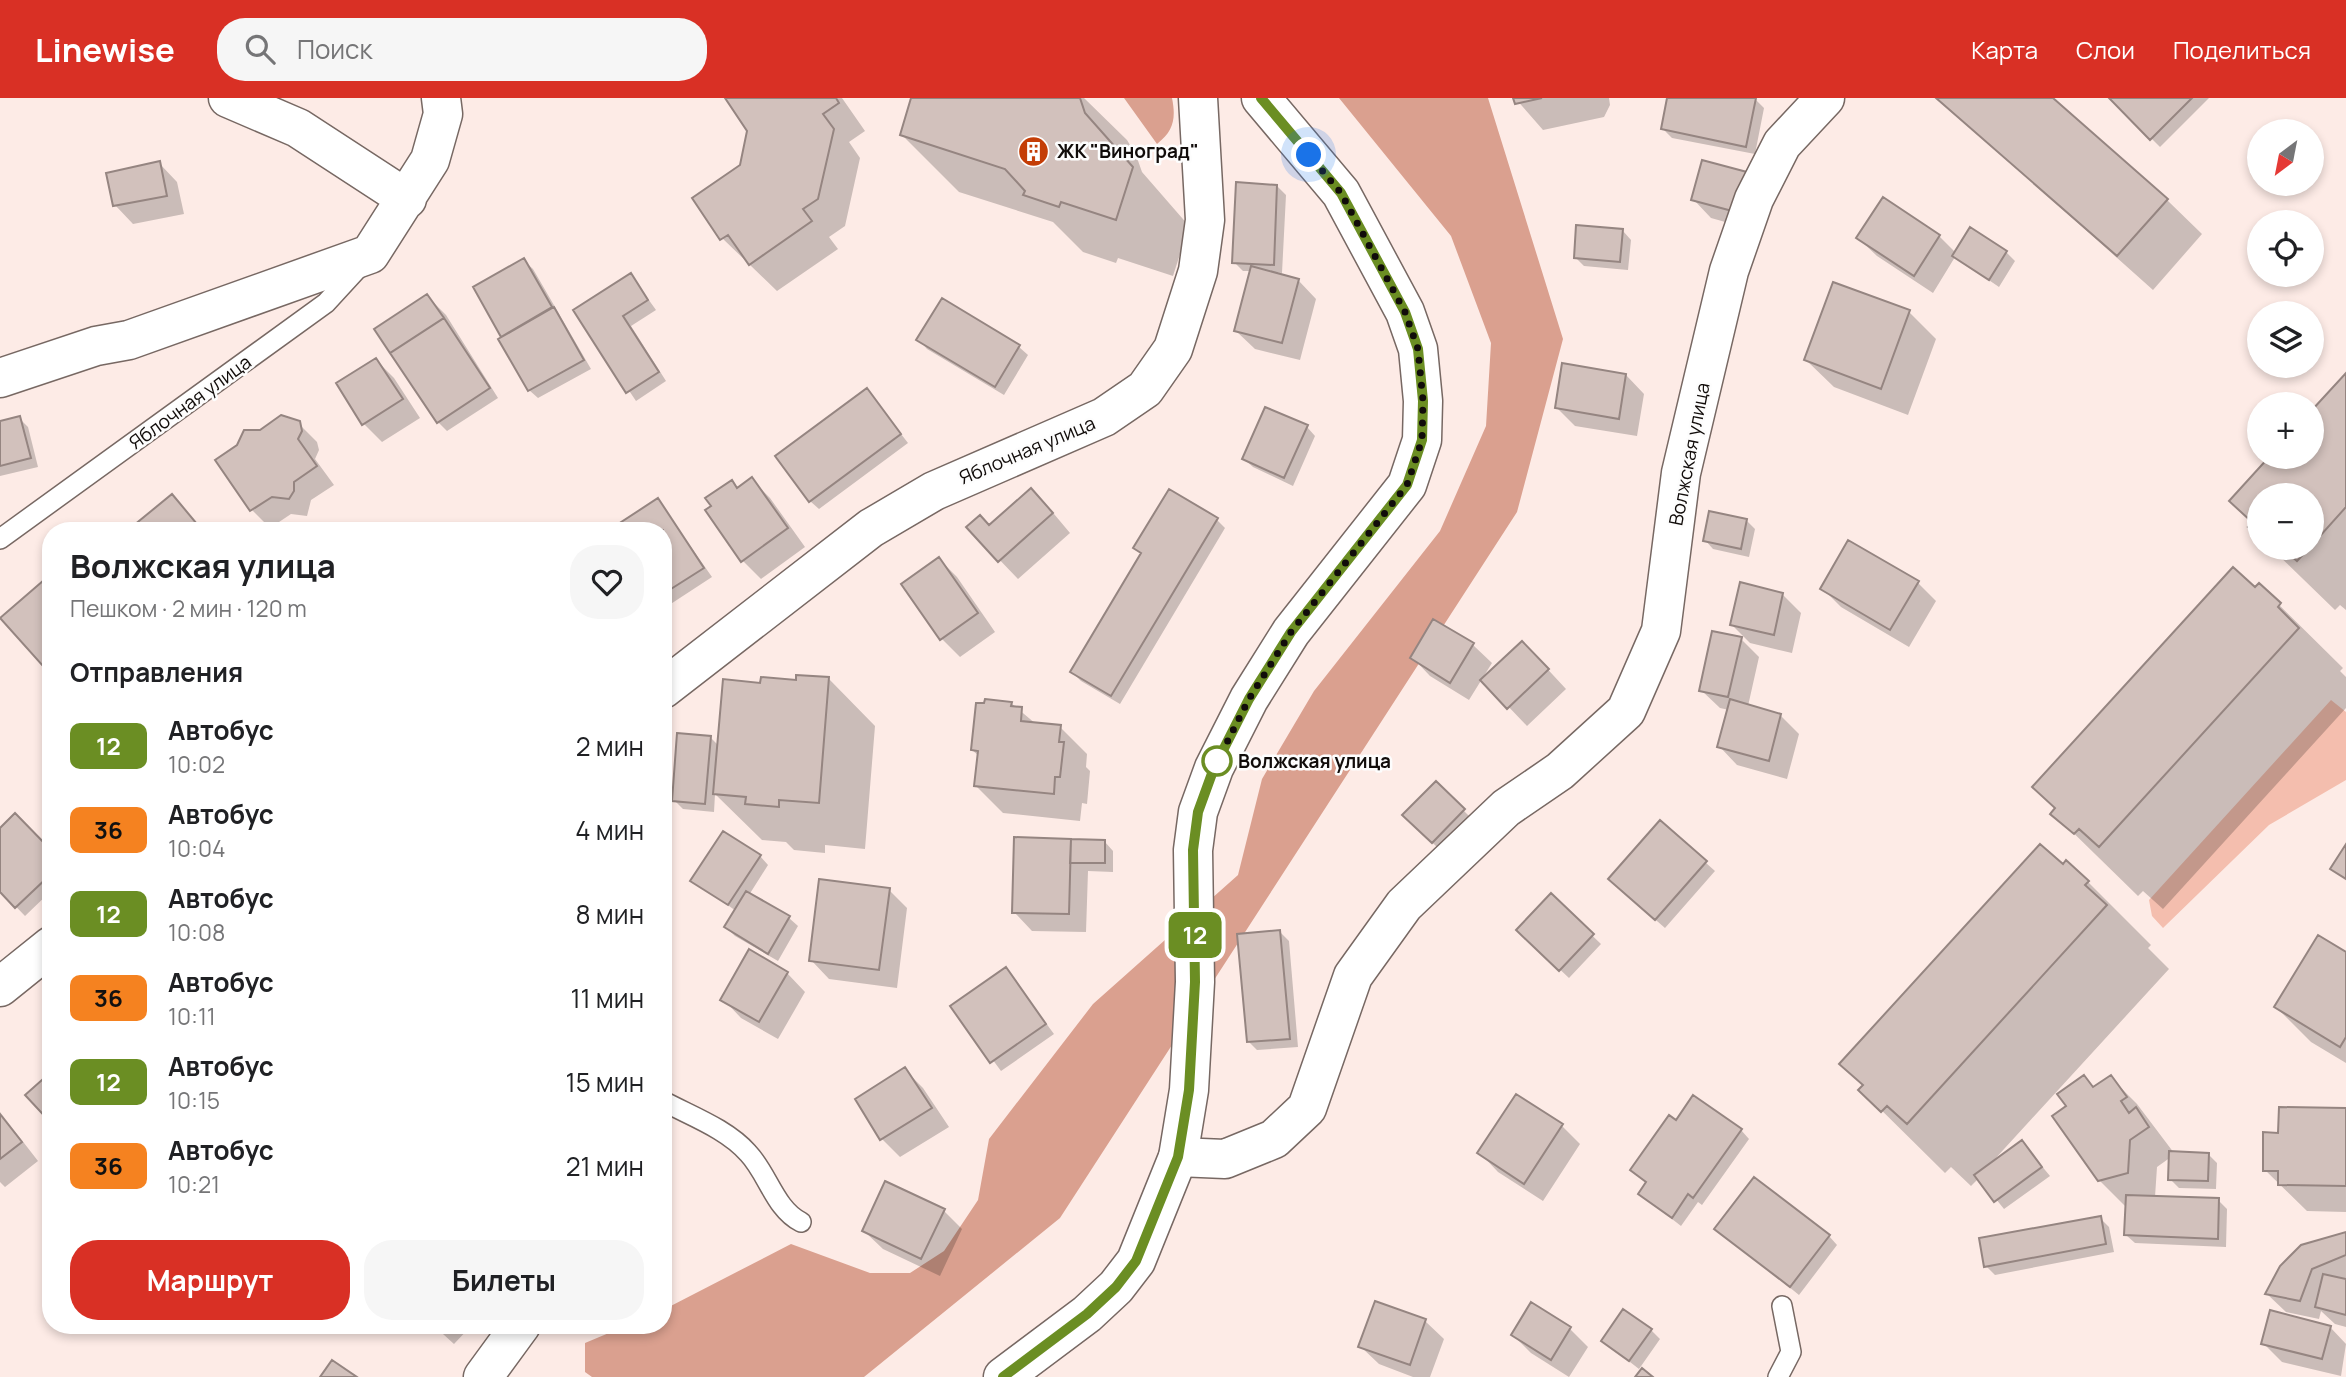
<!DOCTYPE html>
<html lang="ru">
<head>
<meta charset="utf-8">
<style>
	:root { --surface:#fff; --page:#f6f6f6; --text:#202124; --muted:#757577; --accent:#d93025 }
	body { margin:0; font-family:Manrope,sans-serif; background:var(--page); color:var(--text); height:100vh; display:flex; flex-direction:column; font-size:26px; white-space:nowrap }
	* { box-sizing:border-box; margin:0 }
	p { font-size:23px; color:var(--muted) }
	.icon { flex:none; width:38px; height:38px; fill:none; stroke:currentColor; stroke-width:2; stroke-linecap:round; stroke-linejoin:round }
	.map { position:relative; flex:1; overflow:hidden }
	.panel { position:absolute; left:42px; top:424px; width:630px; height:812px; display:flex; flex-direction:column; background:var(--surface); border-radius:28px; box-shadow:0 4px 10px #0003 }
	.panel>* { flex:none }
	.badge { padding:0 14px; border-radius:10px; font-size:24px; line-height:46px }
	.needle { width:46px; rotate:212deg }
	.tools { position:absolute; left:2247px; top:21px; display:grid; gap:14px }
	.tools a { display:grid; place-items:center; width:77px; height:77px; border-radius:50%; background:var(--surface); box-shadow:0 4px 10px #0003; font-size:35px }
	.you { position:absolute; width:35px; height:35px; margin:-18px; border:5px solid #fff; border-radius:50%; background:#1a73e8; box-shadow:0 0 0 10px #1a73e833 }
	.map>.badge { position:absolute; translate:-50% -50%; box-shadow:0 0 0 4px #fff }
	h2 { padding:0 28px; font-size:26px; line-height:63px }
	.round { display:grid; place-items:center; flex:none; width:74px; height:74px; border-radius:28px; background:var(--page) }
	.summary { display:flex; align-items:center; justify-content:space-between; height:119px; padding:0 28px }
	h1 { font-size:33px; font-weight:700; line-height:52px }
	.button { display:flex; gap:14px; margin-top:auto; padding:14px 28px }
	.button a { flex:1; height:80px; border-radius:28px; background:var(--accent); color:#fff; font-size:28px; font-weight:700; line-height:80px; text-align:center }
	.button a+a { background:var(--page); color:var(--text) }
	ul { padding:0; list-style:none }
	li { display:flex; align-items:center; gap:21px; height:84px; padding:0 28px }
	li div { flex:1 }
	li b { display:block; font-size:26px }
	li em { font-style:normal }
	li .badge { min-width:77px; font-weight:700; text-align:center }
	header { display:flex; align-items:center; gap:42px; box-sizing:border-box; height:98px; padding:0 35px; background:var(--accent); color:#fff }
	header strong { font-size:33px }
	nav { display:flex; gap:38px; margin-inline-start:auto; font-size:24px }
	.search { width:490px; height:63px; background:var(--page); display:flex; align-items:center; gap:18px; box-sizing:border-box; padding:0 24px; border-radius:28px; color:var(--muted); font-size:26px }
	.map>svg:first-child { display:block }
	.green { fill:#f4beae }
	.forest { fill:#daa08f }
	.shadow { fill:#0003 }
	.building { fill:#d2c1bc; stroke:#958581; stroke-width:2 }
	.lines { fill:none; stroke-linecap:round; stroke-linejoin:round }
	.lane-casing { stroke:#776863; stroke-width:22 }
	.street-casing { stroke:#776863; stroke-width:41 }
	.primary-casing { stroke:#776863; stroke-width:41 }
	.lane { stroke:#fff; stroke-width:19 }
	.street { stroke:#fff; stroke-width:38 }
	.primary { stroke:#fff; stroke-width:38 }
	.line-casing { stroke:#fff; stroke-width:16 }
	.line { stroke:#6b8e23; stroke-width:10 }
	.walk { stroke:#110c0a; stroke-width:7; stroke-dasharray:0 12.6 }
	.stop-dot { fill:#fff; stroke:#6b8e23; stroke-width:3.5 }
	.labels { text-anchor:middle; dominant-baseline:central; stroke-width:5; stroke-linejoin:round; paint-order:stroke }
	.poi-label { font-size:19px; font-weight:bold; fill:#110c0a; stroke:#fdfdfd; text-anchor:start }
	.street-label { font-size:19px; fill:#110c0a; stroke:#fdfdfd }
	.stop-label { font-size:19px; font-weight:bold; fill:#110c0a; stroke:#fdfdfd; text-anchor:start }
</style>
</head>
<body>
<header>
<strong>Linewise</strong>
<div class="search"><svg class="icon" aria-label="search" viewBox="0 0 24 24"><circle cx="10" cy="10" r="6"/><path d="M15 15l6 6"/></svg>Поиск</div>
<nav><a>Карта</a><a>Слои</a><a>Поделиться</a></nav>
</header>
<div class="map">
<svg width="2346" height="1279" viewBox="0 0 2346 1279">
	<rect width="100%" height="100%" fill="#fdebe6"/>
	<path class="green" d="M2331,602l15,12v68l-77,45 -106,103 -11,-12 -3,-16z"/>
	<path class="forest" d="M1124,0h48c4,20 2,33 -15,46z
		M1339,0h149l75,241 -46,173 -457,706 -196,159h-272l-7,-5v-29l43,-18h35v-15l128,-66 79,29h40l34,-22 34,-51 11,-61 104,-135 145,-129 24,-96 52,-88 126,-160 46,-105 5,-83 -40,-107z"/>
	<path class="shadow" d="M727,0h115l23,33 -16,11 11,16 -15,68 -16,11 9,12 -61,42 -55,-53 27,-108z
		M913,0h171l43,42 9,15 6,17 47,54 -16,50 -55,-18 -2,5 -33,-11 -30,-30 -94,-30 -57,-57z
		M1515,0h94l1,7 -6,12 -61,13z
		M1669,0l86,1 9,9 -9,46 -83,-16 -9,-9z
		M1938,0h112l117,102 35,34 -49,56z
		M2111,0h98l-49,49z
		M1703,64l51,68 -43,-12 -18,-19z
		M159,65l18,19 7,32 -51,10 -18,-19z
		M1277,88l9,9 -4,78 -8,-1 24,8 18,19 -16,61 -45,-11 -19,-18 15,-60h-8l-9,-9z
		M1623,133l8,9 -3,30 -44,-4 -9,-9z
		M1939,138l17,17 50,-1 9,9 -16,26 -44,-30 -22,36 -56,-37 -19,-18z
		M524,163l9,8 58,100 -53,29 -9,-8 -54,-102z
		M631,177l25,35 -25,16 35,55 -30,20 -61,-91z
		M427,198l19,19 52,83 -51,33 -9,-9z
		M1909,214l27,27 -28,76 -74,-28 -28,-27z
		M919,242l100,7 9,8 -24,40 -77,-46z
		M376,262l18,18 26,40 -38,24 -18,-18z
		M1626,277l18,19 -7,42 -62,-10 -18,-18z
		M2346,277v235l-6,-5 -5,5 -64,-62h41v-53h-53v41l-8,-9 3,-3 -22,-23 40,-44h40v-44z
		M867,292l41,53 -89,66 -9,-8z
		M282,319l16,6 19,19 2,8 -4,9 19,26 -23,15 -4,16 -16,-2 -21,14 -18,-18 -35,-49z
		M19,320l9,9 10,40 -38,9v-53z
		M1307,329l8,9 -22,50 -40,-19 -9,-8z
		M752,382l18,18 35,49 -44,32 -19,-19 -29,-54 19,-24 7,7z
		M658,402l54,77 -49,32v-79h-51z
		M1049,410l21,25 -52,46 -49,-51 20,-1z
		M1217,422l8,8 -105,176 -39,-23 -9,-9 70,-117 -7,-8z
		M1746,422l9,9 -6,28 -36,-8 -8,-9z
		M939,461l18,18 38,55 -35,25 -18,-18 -39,-55z
		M1918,485l18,18 -27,46 -68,-40 -19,-19z
		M1741,487l42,10 18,18 -9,40 -42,-10 -18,-18z
		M2259,487l84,83 -3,3 6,6v31l-183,201 -20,-18 -5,5 -85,-83z
		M1434,523l39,24 19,18 -10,16 58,-18 26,28 -39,37 -45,-47 -13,21 -39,-24 -18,-19z
		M1741,541l18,18 -11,49 32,9 19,19 -12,45 -50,-14 -18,-19 10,-36 -9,-2 -19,-18z
		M829,581l46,47 -10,123 -40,-4v8l-31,-3 -8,-8 -24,-2 -47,-46 -1,18 -31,-3 -9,-9 36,-63 9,9 42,-61z
		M1011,605l25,21 24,3 27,27 -1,13 4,4 -3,33 -5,-1 -2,18 -77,-8 -27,-27 3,-30 -7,-6z
		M1436,685l46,46 -31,31 -28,-26z
		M1660,724l55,49 -50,57 -46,-40z
		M0,732l51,22v39l-26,25 -25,-26z
		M1016,741l89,3 8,9v21l-25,-1 -2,61 -54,-1 -18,-19z
		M760,758l8,9 -19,30 40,23 9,8 -20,35 -43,-25 -9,-9 10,-16 -43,-31z
		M2063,769l25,15 63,63 -3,3 21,21 -175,191 28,-18 28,34 -46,33 -25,-31 -8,8 -20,-19 -6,6 -84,-83 3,-3 -23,-23z
		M889,792l18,18 -10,80 -68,-9 -18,-19z
		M1551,798l50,48 -32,34 -51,-48z
		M1280,834l9,9 9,106 -41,3 -9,-9z
		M2346,856v109l-35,-21 -35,-35z
		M1006,871l48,65 -53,37 -48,-65z
		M787,875l18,19 -27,47 -37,-21 -18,-19z
		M905,972l18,18 26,39 -49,30 -18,-18 -25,-39z
		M2084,979l11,11 15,-11 27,27 37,49 34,1 9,9 -1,26 -37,-1 -9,-9 1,-22 -14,10 -2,30 63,3 9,9 -1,38 -91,-4 -9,-8 1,-27 -28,-28 -31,-73z
		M2346,1012v102l-39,-1 -42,-41 15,-35z
		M0,1014l38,49 -33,26 -5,-5z
		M1676,1024l65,8 8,9 -47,66 -4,-3 -17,24 -41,-32 7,-10 -15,-14z
		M1562,1028l18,18 -37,57 -45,-29 -18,-19z
		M944,1113l18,18 -22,47 -57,-27 -19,-18z
		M2100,1120l9,9 5,25 -119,23 -9,-9z
		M1717,1131l112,7 8,9 -38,50z
		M2346,1135v94l-11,-3 -14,-13 -2,8 -33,-7 -19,-18z
		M1425,1223l19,18 -14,38h-17l-34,-13 -19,-18z
		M433,1227h39l-18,19z
		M2330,1229l16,17 -5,32 -59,-14 -19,-19z
		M1570,1231l18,18 -19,30 -38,-24 -18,-18z
		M1651,1232l9,9 -21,30 -36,-28z"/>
	<path class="building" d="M725,0h111l3,5 -16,11 11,15 -16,70 -15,10 9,12 -63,44 -21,-30 -8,5 -28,-42 48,-33 7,-34z
		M911,0h169l5,15 48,54 -17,53 -55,-18 -2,5 -36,-12 2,-4 -20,-22 -105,-34z
		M1513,0h29l-27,6z
		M1667,0h89l-10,49 -85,-18z
		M1936,0h117l115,101 -51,57z
		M2109,0h83l-42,42z
		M1702,62l45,12 -11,40 -45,-12z
		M160,63l7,35 -54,10 -7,-33z
		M1236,84l41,3 -3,80 -42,-2z
		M1883,99l57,38 -26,41 -58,-38z
		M1576,127l47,4 -3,33 -46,-4z
		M1970,129l37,24 -18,29 -37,-24z
		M524,160l28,49 -51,30 -28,-50z
		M1251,168l48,13 -17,64 -48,-12z
		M631,175l17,27 -25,16 36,56 -33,21 -53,-83z
		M1833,184l77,28 -29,79 -77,-29z
		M427,196l17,24 -54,35 -16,-24z
		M942,200l78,47 -25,42 -79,-47z
		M554,209l30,53 -56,31 -30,-52z
		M444,220l46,70 -53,35 -47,-70z
		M376,260l27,41 -41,26 -26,-42z
		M1562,265l64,11 -7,45 -64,-11z
		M2346,275v134l-34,38v-50h-53v42l-11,-10 5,-4 -24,-22 40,-44h43v-47z
		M867,290l34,46 -92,68 -34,-46z
		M1265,309l43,18 -24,53 -42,-19z
		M281,317l19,6 2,10 -4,8 19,27 -23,16v9l-5,8 -17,-2 -22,14 -35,-51 22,-15 7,-15h16z
		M20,318l11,42 -31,8v-45z
		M752,379l36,51 -47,34 -36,-52 6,-4 -6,-8 27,-18 5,8z
		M1031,390l22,25 -55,49 -32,-35 14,-12 9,10z
		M1169,391l49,29 -107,178 -41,-24 71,-119 -8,-5z
		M172,396l30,36h-74z
		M658,400l46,70 -41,26v-64h-54z
		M1709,413l38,8 -6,30 -38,-8z
		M1848,442l71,41 -29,49 -70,-41z
		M2282,450h27l-12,13z
		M939,459l39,56 -38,27 -39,-56z
		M2233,469l22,20 4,-4 22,20 -3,4 21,21 -200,219 -20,-18 -5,5 -24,-20 5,-6 -23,-21z
		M51,476v101l-51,-57z
		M1740,484l43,11 -9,42 -44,-10z
		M1433,521l41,24 -24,40 -40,-25z
		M1712,533l30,6 -14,60 -29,-6z
		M1522,543l27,28 -42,40 -27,-29z
		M796,577l33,2 -10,126 -40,-3v7l-34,-3 1,-7 -33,-3 10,-115 37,4 1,-6 35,3z
		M985,601l27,3 -1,4 11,1 -1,14 40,4 -2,17h5l-4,35h-5l-1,17 -80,-8 4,-35 -7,-1 5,-47h8z
		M1730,601l51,15 -12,47 -52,-14z
		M677,635l34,3 -6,68 -33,-3z
		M1436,683l29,28 -33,34 -30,-28z
		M15,715l36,37v24l-36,34 -15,-16v-64z
		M1660,722l47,41 -52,59 -47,-41z
		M723,733l38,24 -33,50 -38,-24z
		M1014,739l57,2 -2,75 -57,-1z
		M1071,741l34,1v23h-35z
		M2040,746l23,20 3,-4 23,21 -4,4 22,20 -200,219 -20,-18 -6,6 -23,-22 5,-5 -24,-21z
		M2346,746v35l-16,-10z
		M819,781l71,9 -11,82 -70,-9z
		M746,793l44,25 -22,38 -44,-27z
		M1551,795l43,41 -35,37 -43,-41z
		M1280,832l10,109 -43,3 -10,-108z
		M2318,837l28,17v85l-6,10 -66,-40z
		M749,851l39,23 -29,50 -39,-22z
		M1006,869l40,57 -56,39 -40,-57z
		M905,969l27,41 -52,32 -25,-41z
		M51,974v51l-26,-28z
		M2084,977l9,12 18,-12 16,22 -6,4 8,12 7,-6 13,20 -19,13 -2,33 -30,8 -46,-65 14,-10 -9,-12z
		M1516,996l47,30 -39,60 -47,-31z
		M1693,997l49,34 -49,69 -5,-4 -16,24 -34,-24 8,-12 -16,-12 39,-55 7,5z
		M2279,1009l67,1v78l-68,-1v-14h-15v-39l15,1z
		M0,1016l22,28 -22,17z
		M2022,1042l20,27 -48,35 -20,-27z
		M2169,1053l40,2 -1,28 -40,-1z
		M1754,1079l76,58 -40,52 -76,-58z
		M885,1083l60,28 -24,50 -59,-28z
		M2126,1097l93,3 -1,41 -94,-4z
		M2101,1118l5,28 -122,23 -5,-29z
		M2346,1134v23l-34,14 -12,32 -35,-7 15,-28 21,-21z
		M2323,1176l23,5v36l-31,-8z
		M1375,1203l51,18 -16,46 -52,-18z
		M1531,1204l40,25 -20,33 -40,-25z
		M1623,1211l29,20 -23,32 -28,-20z
		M2270,1212l61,16 -9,33 -61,-15z
		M332,1262l25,17h-37z
		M1642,1270l11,9h-18z"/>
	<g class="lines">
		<defs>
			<path id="lane" d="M0,441l326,-236 34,-37
				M663,1003c28,15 64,28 85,52 20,21 27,56 53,69
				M1778,1279l13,-25 -9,-46"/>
			<path id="street" d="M228,0l70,30 109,71
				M0,280l96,-32 33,-6 241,-86 60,-94 13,-46 -2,-16
				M663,591l208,-161 63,-37 170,-74 41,-28 28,-40 25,-78 7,-51 -7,-122
				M0,889l51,-41
				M1178,1059l47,2 49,-20 33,-31 46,-132 51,-71 102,-97 54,-37 66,-60 35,-80 20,-158 48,-202 25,-72 28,-55 43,-46
				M483,1279l38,-52"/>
			<path id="primary" d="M1003,1279l84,-63 29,-27 20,-26 42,-104 11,-67 6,-108 -2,-132 5,-38 16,-44 35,-69 42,-67 116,-147 15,-45 1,-39 -5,-52 -13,-37 -64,-119 -80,-95"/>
		</defs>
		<use href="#lane" class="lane-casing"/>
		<use href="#street" class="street-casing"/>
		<use href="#primary" class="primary-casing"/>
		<use href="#lane" class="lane"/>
		<use href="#street" class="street"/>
		<use href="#primary" class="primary"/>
	</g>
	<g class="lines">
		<defs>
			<path id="line" d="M1003,1279l84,-63 29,-27 20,-26 42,-104 11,-67 6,-108 -2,-132 5,-38 16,-44 35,-69 42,-67 116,-147 15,-45 1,-39 -5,-52 -13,-37 -64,-119 -80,-95"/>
		</defs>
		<use href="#line" class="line-casing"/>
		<use href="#line" class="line"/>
		<path class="walk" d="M1217,663l-3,7 35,-69 42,-67 116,-147 15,-45 1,-39 -5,-52 -13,-37 -64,-119 -32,-38"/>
	</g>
	<defs>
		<symbol id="building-disc" viewBox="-11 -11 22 22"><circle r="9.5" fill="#c43d06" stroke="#fdfdfd"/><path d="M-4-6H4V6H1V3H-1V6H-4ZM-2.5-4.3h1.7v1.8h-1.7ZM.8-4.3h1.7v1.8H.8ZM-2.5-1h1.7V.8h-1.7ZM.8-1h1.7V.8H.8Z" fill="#fff"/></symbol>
	</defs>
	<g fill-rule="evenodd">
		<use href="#building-disc" x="1016" y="36" width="35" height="35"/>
	</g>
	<circle class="stop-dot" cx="1217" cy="663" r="14"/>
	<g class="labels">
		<g class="poi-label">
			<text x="1057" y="53">ЖК "Виноград"</text>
		</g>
		<g class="street-label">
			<text transform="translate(190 304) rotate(-36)">Яблочная улица</text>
			<text transform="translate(1027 352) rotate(-23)">Яблочная улица</text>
			<text transform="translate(1689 356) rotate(-79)">Волжская улица</text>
		</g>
		<g class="stop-label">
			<text x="1238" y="663">Волжская улица</text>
		</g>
	</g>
</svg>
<div class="tools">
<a><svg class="needle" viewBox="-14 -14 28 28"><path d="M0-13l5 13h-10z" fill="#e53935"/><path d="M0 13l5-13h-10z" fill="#757577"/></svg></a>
<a><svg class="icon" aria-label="locate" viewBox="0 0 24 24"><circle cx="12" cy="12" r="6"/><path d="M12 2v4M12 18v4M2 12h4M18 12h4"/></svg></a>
<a><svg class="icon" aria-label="layers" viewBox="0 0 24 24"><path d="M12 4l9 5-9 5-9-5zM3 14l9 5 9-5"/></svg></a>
<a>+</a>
<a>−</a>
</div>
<div class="you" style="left:1309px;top:57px"></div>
<b class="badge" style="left:1195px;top:837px;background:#6b8e23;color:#fff">12</b>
<section class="panel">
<div class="summary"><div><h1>Волжская улица</h1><p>Пешком · 2 мин · 120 m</p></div><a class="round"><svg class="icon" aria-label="heart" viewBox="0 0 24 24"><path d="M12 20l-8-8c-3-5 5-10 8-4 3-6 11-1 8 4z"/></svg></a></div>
<h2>Отправления</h2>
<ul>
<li><span class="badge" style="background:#6b8e23;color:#fff">12</span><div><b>Автобус</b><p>10:02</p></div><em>2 мин</em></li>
<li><span class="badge" style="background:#f58220;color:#111">36</span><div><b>Автобус</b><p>10:04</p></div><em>4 мин</em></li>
<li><span class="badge" style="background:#6b8e23;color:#fff">12</span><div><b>Автобус</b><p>10:08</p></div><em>8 мин</em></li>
<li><span class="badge" style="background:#f58220;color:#111">36</span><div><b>Автобус</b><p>10:11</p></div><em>11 мин</em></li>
<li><span class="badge" style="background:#6b8e23;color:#fff">12</span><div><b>Автобус</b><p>10:15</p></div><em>15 мин</em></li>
<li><span class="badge" style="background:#f58220;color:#111">36</span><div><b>Автобус</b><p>10:21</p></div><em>21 мин</em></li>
</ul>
<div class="button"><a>Маршрут</a><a>Билеты</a></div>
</section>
</div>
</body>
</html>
